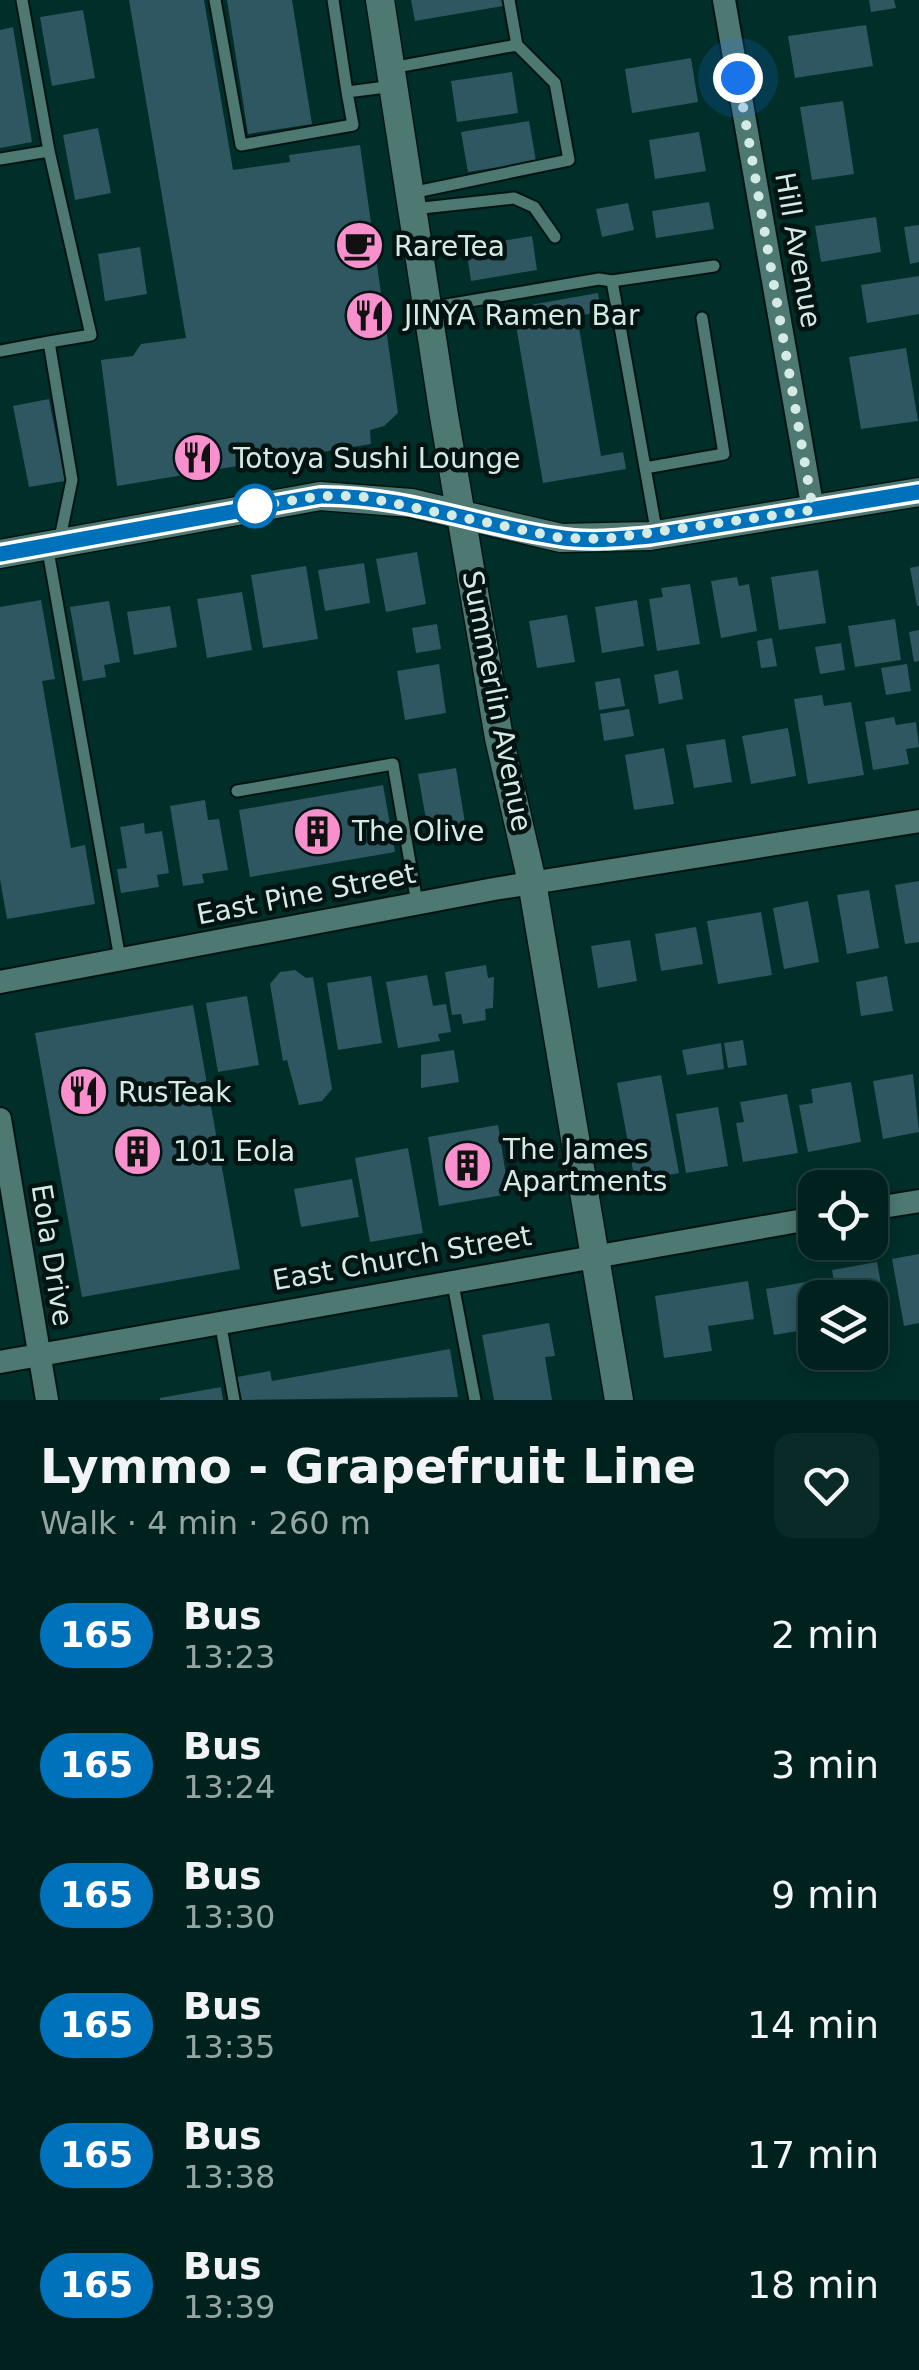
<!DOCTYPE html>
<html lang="en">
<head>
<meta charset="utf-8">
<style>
	:root { --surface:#00221f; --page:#0a2a28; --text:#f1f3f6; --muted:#95a4a4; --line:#223f3d }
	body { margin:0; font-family:"DejaVu Sans",sans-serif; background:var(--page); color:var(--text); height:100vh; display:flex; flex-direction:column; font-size:38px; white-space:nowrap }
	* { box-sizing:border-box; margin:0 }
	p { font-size:32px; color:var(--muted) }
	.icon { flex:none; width:55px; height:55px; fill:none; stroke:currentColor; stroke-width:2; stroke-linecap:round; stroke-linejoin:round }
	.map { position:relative; height:1400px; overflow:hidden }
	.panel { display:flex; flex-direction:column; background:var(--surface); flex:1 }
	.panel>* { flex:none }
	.badge { padding:0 20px; border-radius:32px; font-size:35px; line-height:65px }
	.buttons { position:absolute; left:798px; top:1170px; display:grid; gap:20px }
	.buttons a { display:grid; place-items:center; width:90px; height:90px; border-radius:20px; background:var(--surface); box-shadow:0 5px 15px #0003,0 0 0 2px var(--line); font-size:50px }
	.you { position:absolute; width:50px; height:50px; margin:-25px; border:8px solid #fff; border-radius:50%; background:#1a73e8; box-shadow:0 0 0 15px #1a73e833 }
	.map>.badge { position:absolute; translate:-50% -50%; box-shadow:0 0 0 5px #fff }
	.round { display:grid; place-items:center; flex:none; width:105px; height:105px; border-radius:20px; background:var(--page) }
	.overview { display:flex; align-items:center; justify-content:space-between; height:170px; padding:0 40px }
	h1 { font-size:48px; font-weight:700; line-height:75px }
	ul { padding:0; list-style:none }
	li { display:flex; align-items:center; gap:30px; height:130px; padding:0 40px }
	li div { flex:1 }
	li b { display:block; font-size:38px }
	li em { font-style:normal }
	li .badge { min-width:110px; font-weight:700; text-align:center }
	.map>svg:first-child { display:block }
	.building { fill:#2e5761 }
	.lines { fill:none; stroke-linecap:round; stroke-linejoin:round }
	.service-casing { stroke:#011411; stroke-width:15 }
	.minor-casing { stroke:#011411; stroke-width:26 }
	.tertiary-casing { stroke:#011411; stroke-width:31 }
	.service { stroke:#4e7872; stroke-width:11 }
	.minor { stroke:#4e7872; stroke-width:22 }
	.tertiary { stroke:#4e7872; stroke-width:28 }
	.line-casing { stroke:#fff; stroke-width:22 }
	.line { stroke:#0072bc; stroke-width:15 }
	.walk { stroke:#d3eae5; stroke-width:10; stroke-dasharray:0 18 }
	.stop-dot { fill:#fff; stroke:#0072bc; stroke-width:5 }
	.labels { text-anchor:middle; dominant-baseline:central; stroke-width:9; stroke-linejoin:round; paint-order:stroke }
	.poi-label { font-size:28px; fill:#d3eae5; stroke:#031311; text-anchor:start }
	.street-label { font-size:28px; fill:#d3eae5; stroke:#031311 }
</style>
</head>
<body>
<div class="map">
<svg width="919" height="1400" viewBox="0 0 919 1400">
	<rect width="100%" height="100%" fill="#002e29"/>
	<path class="building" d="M129,0h75l29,170 57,-8 -1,-7 71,-10 38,268 -14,13 -14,4 1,14 -254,42 -16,-126 32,-4 8,-12 45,-6z
		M227,0h65l20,124 -64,10z
		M411,0h91l1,6 -88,15z
		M869,0h25l2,8 -25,4z
		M83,10l12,68 -43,8 -12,-69z
		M866,25l7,41 -78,12 -7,-42z
		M13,27l19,115 -32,6v-118z
		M691,58l7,44 -66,11 -7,-44z
		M512,72l6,41 -61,9 -6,-41z
		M843,101l11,73 -42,6 -12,-73z
		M529,121l7,40 -68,11 -7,-40z
		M98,128l13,65 -36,7 -12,-65z
		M699,132l7,39 -51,8 -6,-39z
		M709,202l5,27 -58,9 -4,-27z
		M628,203l6,27 -32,7 -6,-28z
		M876,217l5,35 -60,10 -6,-36z
		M919,225v37l-9,2 -6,-37z
		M532,236l5,34 -66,11 -5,-34z
		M140,247l7,47 -42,7 -7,-47z
		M919,276v38l-52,9 -6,-38z
		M598,293l3,19 -24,4 24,140 22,-4 3,17 -83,14 -30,-175z
		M906,348l12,73 -57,8 -12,-72z
		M49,399l16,82 -36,6 -16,-81z
		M417,552l9,52 -40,8 -10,-53z
		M364,563l6,40 -45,8 -7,-41z
		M306,566l12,73 -55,9 -12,-73z
		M919,566v40h-2l-7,-38z
		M818,570l8,53 -47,7 -8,-53z
		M737,577l2,9 10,-2 8,47 -36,7 -10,-57z
		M690,584l10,60 -43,7 -8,-52 14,-2 -2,-9z
		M242,592l10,58 -45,8 -10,-59z
		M41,600l14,79 -13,2 29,167 14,-3 10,59 -88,15 -7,-40v-272z
		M637,600l7,46 -42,7 -7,-46z
		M109,601l11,61 -16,3 2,12 -23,4 -13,-74z
		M170,606l7,41 -43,8 -7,-43z
		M567,615l8,47 -38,6 -8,-47z
		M895,619l6,41 -46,7 -7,-41z
		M437,624l4,25 -25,4 -4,-25z
		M919,630v31l-5,1 -5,-30z
		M772,638l5,28 -16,2 -4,-27z
		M841,643l4,27 -25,4 -5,-27z
		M439,664l7,49 -41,7 -8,-49z
		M907,664l4,27 -25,4 -5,-27z
		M678,670l5,29 -24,5 -5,-29z
		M620,678l5,28 -26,4 -4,-28z
		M822,695l2,11 27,-4 13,73 -56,9 -14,-85z
		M629,709l5,27 -30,5 -4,-27z
		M894,717l2,8 20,-3 3,25 -13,2 3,15 -36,6 -8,-48z
		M788,728l8,48 -45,8 -9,-48z
		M725,739l7,43 -38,6 -8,-43z
		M664,748l10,56 -40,6 -9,-55z
		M456,768l11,67 -37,7 -12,-68z
		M383,785l12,67 -145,25 -11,-67z
		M205,800l3,20 11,-1 9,51 -26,4 2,9 -21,3 -13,-80z
		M144,823l1,11 17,-3 7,42 -12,2 2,12 -38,6 -4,-24 10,-1 -7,-41z
		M919,881v61l-14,2 -10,-59z
		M869,890l10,58 -32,6 -10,-59z
		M808,901l11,61 -35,7 -11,-61z
		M761,912l11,63 -54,9 -11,-63z
		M696,927l7,37 -42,7 -6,-37z
		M630,940l7,41 -39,7 -7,-42z
		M486,965l2,13 6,-1 -1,31 -8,1 1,11 -23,4 -2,-10 -9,1 -7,-43z
		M295,970l11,8 7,-1 19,112 -10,12 -23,4 -12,-45 -4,1 -13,-77 10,-12z
		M427,975l6,31 13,-2 5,28 -13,2 2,7 -42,7 -12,-66z
		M371,976l11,67 -44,7 -11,-67z
		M887,976l6,35 -32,5 -5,-34z
		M247,996l12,69 -41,7 -12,-69z
		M193,1005l47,264 -158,28 -47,-264z
		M743,1040l4,25 -19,3 -4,-25z
		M721,1043l3,26 -37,6 -5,-25z
		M454,1050l5,32 -38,6v-33z
		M913,1074l6,58 -36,7 -10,-58z
		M661,1075l18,98 -44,8 -18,-98z
		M851,1082l10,60 -53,10 -9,-47 14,-2 -2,-14z
		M787,1094l11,59 -55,9 -7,-39 8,-1 -4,-20z
		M718,1107l10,59 -42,7 -10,-59z
		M498,1125l11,69 -70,12 -11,-69z
		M408,1148l15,85 -53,9 -15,-84z
		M352,1179l7,38 -58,10 -7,-38z
		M919,1254v69l-15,3 -12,-67z
		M877,1262l9,50 -16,3v-17h-33l-5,-28z
		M748,1281l6,38 -46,7 4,25 -48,7 -9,-62z
		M812,1281l3,47 -41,7 -8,-46z
		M549,1323l6,33 -10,1 7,43h-58l-12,-65z
		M450,1349l8,48 -216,3 -5,-23 33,-6 2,10z
		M221,1387l2,13h-63v-2z"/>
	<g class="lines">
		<defs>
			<path id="service" d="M22,0l27,151 42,184 -42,7 23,138 -13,63
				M215,0l26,145 112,-20 -6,-33 47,-6
				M333,0l14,92
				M391,68l126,-23
				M0,159l49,-8
				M411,193l158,-33 -14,-77 -38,-38 -8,-45
				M413,209l101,-11 20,9 21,30
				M429,308l170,-29 13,2
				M0,351l49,-9
				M645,468l79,-14 -22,-136
				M657,535l-45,-254 102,-15
				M47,545l73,414
				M237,791l156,-27 24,139
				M452,1279l23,121
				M220,1321l14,79"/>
			<path id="minor" d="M724,0l89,510
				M0,982l494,-93 425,-68
				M0,1119l47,281
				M870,1209l49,-8
				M0,1362l815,-144"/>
			<path id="tertiary" d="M380,0l64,416 55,322 33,144 87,518
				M0,554l320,-58 91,7 150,35 89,-2 269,-44"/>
		</defs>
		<use href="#service" class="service-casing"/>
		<use href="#minor" class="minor-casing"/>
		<use href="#tertiary" class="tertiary-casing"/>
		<use href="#service" class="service"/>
		<use href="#minor" class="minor"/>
		<use href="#tertiary" class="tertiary"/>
	</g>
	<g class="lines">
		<defs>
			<path id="line" d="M0,554l320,-58c82,-1 156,29 237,41 30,5 62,2 93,-1l269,-44"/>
		</defs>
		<use href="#line" class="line-casing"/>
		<use href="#line" class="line"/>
		<path class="walk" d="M255,506l-8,2 73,-12h39l202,42 44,1 208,-29 -75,-432"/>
	</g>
	<defs>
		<symbol id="cafe-disc" viewBox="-11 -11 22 22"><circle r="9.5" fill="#f790cd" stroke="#031311"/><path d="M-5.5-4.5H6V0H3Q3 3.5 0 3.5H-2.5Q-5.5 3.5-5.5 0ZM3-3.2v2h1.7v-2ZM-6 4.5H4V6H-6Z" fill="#111"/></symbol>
		<symbol id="restaurant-disc" viewBox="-11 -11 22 22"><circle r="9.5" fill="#f790cd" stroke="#031311"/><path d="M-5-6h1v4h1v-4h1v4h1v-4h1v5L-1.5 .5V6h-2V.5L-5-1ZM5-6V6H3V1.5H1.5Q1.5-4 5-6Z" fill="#111"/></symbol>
		<symbol id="building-disc" viewBox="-11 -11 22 22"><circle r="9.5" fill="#f790cd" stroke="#031311"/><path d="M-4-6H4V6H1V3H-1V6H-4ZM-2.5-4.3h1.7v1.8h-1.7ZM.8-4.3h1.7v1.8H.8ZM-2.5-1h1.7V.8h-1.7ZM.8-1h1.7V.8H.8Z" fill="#111"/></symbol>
	</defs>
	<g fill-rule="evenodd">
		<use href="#cafe-disc" x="332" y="218" width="55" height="55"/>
		<use href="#restaurant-disc" x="342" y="288" width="55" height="55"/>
		<use href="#restaurant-disc" x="170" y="430" width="55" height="55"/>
		<use href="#building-disc" x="290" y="804" width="55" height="55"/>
		<use href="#restaurant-disc" x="56" y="1064" width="55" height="55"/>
		<use href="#building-disc" x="110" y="1124" width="55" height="55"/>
		<use href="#building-disc" x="440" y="1138" width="55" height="55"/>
	</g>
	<circle class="stop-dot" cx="255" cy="506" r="20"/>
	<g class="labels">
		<g class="poi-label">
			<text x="394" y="246">RareTea</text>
			<text x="404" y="315">JINYA Ramen Bar</text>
			<text x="233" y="458">Totoya Sushi Lounge</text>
			<text x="352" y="831">The Olive</text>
			<text x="118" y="1092">RusTeak</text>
			<text x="503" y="1149">The James<tspan x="503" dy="32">Apartments</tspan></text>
			<text x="173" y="1151">101 Eola</text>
		</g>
		<g class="street-label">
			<text transform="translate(798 250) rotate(80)">Hill Avenue</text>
			<text transform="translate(497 701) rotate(79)">Summerlin Avenue</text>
			<text transform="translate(306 894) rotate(-11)">East Pine Street</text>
			<text transform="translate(52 1255) rotate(81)">Eola Drive</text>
			<text transform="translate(402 1258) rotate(-10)">East Church Street</text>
		</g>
	</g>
</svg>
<div class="buttons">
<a><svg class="icon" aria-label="locate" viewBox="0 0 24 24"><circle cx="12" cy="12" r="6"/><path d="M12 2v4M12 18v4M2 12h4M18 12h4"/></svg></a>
<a><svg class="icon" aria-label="layers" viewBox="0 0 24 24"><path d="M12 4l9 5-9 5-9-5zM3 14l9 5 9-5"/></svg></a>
</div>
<div class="you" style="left:738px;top:78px"></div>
</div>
<section class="panel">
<div class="overview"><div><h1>Lymmo - Grapefruit Line</h1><p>Walk · 4 min · 260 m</p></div><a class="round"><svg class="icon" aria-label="heart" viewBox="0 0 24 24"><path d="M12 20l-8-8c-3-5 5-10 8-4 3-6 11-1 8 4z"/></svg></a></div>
<ul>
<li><span class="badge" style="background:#0072bc;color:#fff">165</span><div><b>Bus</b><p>13:23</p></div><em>2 min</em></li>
<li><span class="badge" style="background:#0072bc;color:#fff">165</span><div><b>Bus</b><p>13:24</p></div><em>3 min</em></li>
<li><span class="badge" style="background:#0072bc;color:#fff">165</span><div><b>Bus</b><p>13:30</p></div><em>9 min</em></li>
<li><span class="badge" style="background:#0072bc;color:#fff">165</span><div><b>Bus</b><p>13:35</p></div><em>14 min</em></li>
<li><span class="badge" style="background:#0072bc;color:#fff">165</span><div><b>Bus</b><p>13:38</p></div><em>17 min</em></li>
<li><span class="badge" style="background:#0072bc;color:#fff">165</span><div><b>Bus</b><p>13:39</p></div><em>18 min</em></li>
</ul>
</section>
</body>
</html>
